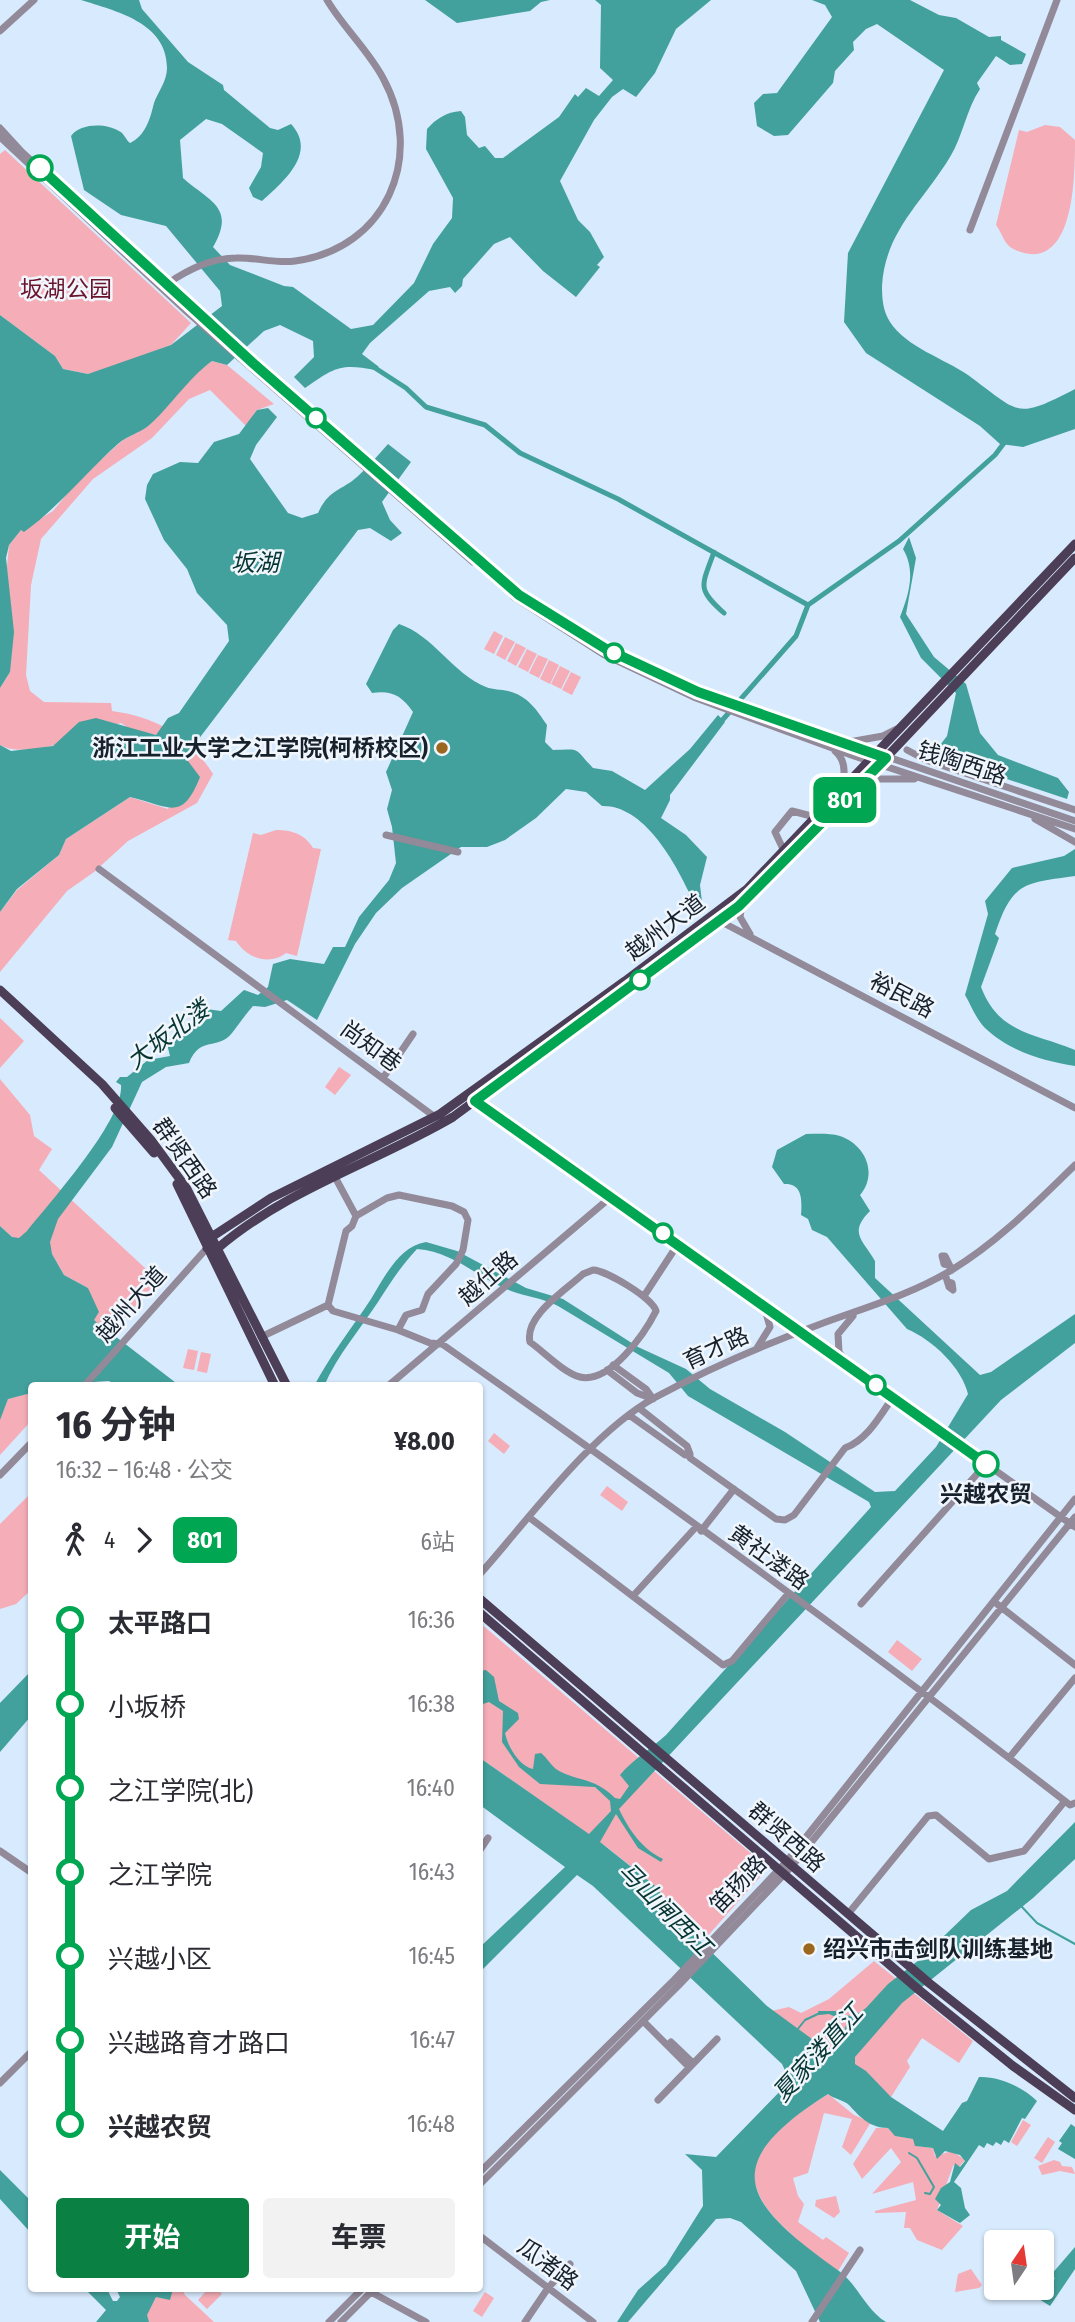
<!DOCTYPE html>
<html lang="zh">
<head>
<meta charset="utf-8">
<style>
	:root { --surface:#fff; --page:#f2f2f3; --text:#2b2b33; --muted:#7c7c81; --accent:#0b8043 }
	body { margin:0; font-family:"Fira Sans Condensed","Noto Sans SC",sans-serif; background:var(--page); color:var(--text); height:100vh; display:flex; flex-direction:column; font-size:26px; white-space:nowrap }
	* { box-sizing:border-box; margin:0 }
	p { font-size:23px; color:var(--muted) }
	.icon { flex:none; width:38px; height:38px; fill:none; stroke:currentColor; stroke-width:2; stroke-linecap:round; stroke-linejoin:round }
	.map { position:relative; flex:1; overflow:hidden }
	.drawer { position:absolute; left:28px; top:1382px; width:455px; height:910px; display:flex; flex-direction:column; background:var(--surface); border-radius:7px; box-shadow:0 2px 5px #0004 }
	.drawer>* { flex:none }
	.badge { padding:0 14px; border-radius:10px; font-size:24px; line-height:46px }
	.needle { width:46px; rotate:13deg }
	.tools { position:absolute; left:984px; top:2230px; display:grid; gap:14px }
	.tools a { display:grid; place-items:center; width:70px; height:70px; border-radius:7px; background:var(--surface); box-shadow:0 2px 5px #0004; font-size:35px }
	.map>.badge { position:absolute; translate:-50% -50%; box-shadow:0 0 0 4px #fff }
	.legs { display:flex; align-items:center; gap:10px; height:77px; padding:0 28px; font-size:23px }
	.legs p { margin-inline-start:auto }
	.overview { display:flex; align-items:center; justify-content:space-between; height:119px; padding:0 28px }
	h1 { font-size:38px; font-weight:700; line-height:52px }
	.primary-button { display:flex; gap:14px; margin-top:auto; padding:14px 28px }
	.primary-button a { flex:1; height:80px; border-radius:7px; background:var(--accent); color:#fff; font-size:28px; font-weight:700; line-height:80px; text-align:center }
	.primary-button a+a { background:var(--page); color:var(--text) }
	ul { padding:0 28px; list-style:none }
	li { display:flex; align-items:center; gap:24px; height:84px; font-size:26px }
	li i { display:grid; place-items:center; width:10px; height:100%; margin:0 9px; background:currentColor }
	li i::after { content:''; width:18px; height:18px; margin:-9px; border:5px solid; border-radius:50%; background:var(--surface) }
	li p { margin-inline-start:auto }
	li:first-child i { background:linear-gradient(#0000 50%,currentColor 0) }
	li:last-child i { background:linear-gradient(currentColor 50%,#0000 0) }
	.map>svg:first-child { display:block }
	.green { fill:#f5adb7 }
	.water { fill:#42a19c }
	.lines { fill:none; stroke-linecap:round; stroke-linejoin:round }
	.stream { stroke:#42a19c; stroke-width:2 }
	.canal { stroke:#42a19c; stroke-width:5 }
	.minor { stroke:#928999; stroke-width:7 }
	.major { stroke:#4d3e57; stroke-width:9 }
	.line-1-casing { stroke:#fff; stroke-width:16 }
	.line-1 { stroke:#00a651; stroke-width:10 }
	.stop-1-dot { fill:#fff; stroke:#00a651; stroke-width:3.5 }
	.poi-dot { fill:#9b671e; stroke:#f0f6fc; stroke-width:2.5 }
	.labels { text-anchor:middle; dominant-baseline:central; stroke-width:5; stroke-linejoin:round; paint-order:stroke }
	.park-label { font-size:23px; fill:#6a142c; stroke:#f0f6fc }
	.poi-label { font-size:23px; font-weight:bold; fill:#16212c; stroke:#f0f6fc; text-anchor:end }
	.street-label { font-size:23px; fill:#16212c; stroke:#f0f6fc }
	.stop-label { font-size:23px; font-weight:bold; fill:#16212c; stroke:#f0f6fc }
	.water-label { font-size:24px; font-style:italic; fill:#063532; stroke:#f0f6fc }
</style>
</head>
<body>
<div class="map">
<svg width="1075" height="2322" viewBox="0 0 1075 2322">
	<rect width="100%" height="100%" fill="#d8eafd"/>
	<path class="green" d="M1045,125l15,2 15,13c0,30 0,103 -34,113 -10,3 -22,0 -31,-6 -7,-6 -9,-16 -14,-22l23,-95 8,2z
		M5,150l186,173 -20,22 -58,22 -25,7 -25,-5 -8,-13 -55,-41v-161z
		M212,361l15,4 47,39 -17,6 -11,16 -36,-36 -21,9 -37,39 -59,41 -52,60 -10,46 -5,90 4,16 14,11 67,1 1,8c45,6 77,25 101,63l-16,29 -69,38 -34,31 -27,19 -67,81v-60l17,-22 42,-35 7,-16 64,-42 38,12 22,-58 -29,-22 -5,6 -26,-6 -9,-6c-31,10 -92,38 -121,22v-57l10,-16 -4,-96 3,-31 12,-15 32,-19 27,-33 43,-38 24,-13 44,-50z
		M494,631l9,5 -9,18 -10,-5z
		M505,637l10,5 -10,18 -9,-5z
		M516,643l10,5 -10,18 -9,-5z
		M527,649l10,5 -9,18 -10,-5z
		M538,655l10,4 -9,19 -10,-5z
		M549,660l10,5 -9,19 -10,-5z
		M560,666l10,5 -9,18 -10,-5z
		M571,672l10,5 -9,18 -10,-5z
		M276,830c15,0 29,4 37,18l8,1 -24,107 -11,-3c-17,13 -39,5 -50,-12l-8,-1 25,-107 8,2z
		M0,1018l24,23 -24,27z
		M339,1067l12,8 -16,20 -10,-8z
		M0,1079l30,36 4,21 18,13 -13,21 119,110 -47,54 -17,-14 -6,-32 -24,-13 -12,-21 -40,-17 -12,-11z
		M188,1349l10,2 -4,19 -11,-2z
		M201,1352l10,2 -4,19 -10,-2z
		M31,1393v28l-31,34v-58l8,1z
		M494,1433l16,13 -6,8 -16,-13z
		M607,1486l21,16 -6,9 -22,-16z
		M31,1493v97l-15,14 -16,5v-85z
		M480,1623l274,233 7,20 -57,64 -50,-55 -46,-37 -128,-90z
		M897,1640l25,19 -10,12 -24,-19z
		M874,1961l99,80 -14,22 -37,-25 -15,23 3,6 -19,30 -120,-86 18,-4 12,6 28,-14z
		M828,2094l26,21 17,7 -20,33 -9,-8 10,-28 -28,-6 -16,60 -15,5 5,18 6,8 -6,18 25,18 3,-3 23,16 -11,18c-17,-7 -36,-27 -50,-40 -69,-62 -21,-98 40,-137z
		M1023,2120l8,5 -14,21 -6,-4z
		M876,2128h12l8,8 18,3 2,7 17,2 2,8 17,-5 13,9 -6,7 -3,-3 -3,2 -16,44 26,16 -21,24 -25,-10 -7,-12h-6l2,-16 -31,1v-2l41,-11 -3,-18 -41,12 29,-32 -10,-14 -29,31 -9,-15z
		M1048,2137l7,5 -13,21 -8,-5z
		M1054,2160l6,2 2,4 10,1 3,7 -15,-3 -18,4 -4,-9z
		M836,2196l4,16 -6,6 -19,-12 1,-6z
		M971,2269l11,16 -3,3 -24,4 3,-18z
		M173,2289h12l-1,5 30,28h-65l-3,-7 10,-18z
		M208,2289h9l5,5 -15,15 -9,-9z
		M485,2292l9,6 -12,19 -9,-6z"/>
	<path class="water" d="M81,0h58l3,9 46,53 35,23 1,5 46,38 8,2 13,-6c27,29 -8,58 -29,77l-9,-4 -4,-9 12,-21 2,-14 -41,-29 -16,-5 -26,21 3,38c27,24 53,29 30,69l17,18 54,21 9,1 58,42 22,-4 41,-42 19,-39 19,-26 1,-20 -27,-49 1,-20c9,-10 19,-17 34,-18l4,6 2,18 12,13 6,-2 10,12h8l56,-41 16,-23 3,3 8,-9 13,8 14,-16 -13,-12 1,-63 -6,-5h116l-35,29 -21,44 -19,24 -13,-8 -11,8 -18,23 -34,61 18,39 12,12 14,25 -7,8 3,2 -24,30 -33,-26 -33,-34 -16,7 -31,35 -1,7 -7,7 -5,-6 -21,4 -59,52 -8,11 17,13 -4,3c-35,-7 -41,-2 -70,18l-11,-11 20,-20 -1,-16 -33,-16 -16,6 -37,34 -15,-4c-27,20 -41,46 -65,66 -8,6 -20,9 -28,16 -33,29 -59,63 -95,89l-3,-2 -12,15 -3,13 8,74 -4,40 -10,16v-373l55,41 8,13 25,5 83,-29 51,-39 -2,-15 -54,-65 -45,-11 -37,-25 -13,-54c9,-13 35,-13 48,-5 5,2 7,9 11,12 16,-8 20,-24 24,-40 4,-11 13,-22 13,-35 0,-46 -52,-57 -86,-68z
		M425,0h125l-9,2 -11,9 -73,12z
		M812,0h98l29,15 17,3 33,19 12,-1v4l25,14 -4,10 -12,1 -14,-9 -19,27 3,6c-14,21 -17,47 -30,68 -27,45 -65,74 -68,129 0,13 1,25 8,36 16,25 55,37 78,53 53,39 47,45 107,14v40l-52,18 -23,-3 -20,-18 -114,-73 -22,-31 4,-69 96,-183 -67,-46 -11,5 -13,13 1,8 -19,21 -2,12 -45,52 -14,1 -17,-10 -3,-23 9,-9 14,-1 55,-76 -7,-12z
		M268,408l9,9 -21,28 -6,14 38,54 14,5 16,-5c11,-24 23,-22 39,-36 11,-10 21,-22 31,-33l23,18 -29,40 8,18 12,13 -11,8 -21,-13 -12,2 -173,227 15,20c-18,46 -31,29 -70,20l-64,42 -7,16 -42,34 -17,23v-167l11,6 42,-5 26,-24 17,-4 60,17 12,-17 11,-5 50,-72 -2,-16 -30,-32 -10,-24 -23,-29 -19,-41 2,-14 6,-11 27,-12 18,1 16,-21 25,-8 18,-24z
		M909,537l7,21 -10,56 28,43 32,27 14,49 18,22 60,23 11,14 -2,7 -126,-42 -4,-8 10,-13 9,-43 -35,-35 -21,-41c9,-23 16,-46 3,-68z
		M399,624c34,11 54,50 87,63 7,3 15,2 22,4 20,5 28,18 39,34l-2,17 8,8c29,-1 20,-3 40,18l19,3 33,19 45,-41 28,-34 7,7 -55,73v5l-9,18 25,17 21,22 -7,28 2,17 -12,8 -4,-10 3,-8c-16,-33 -46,-87 -87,-86l-16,-14 -20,-3 -30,29 -31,22 -18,7h-26l-59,41 -26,25 -21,31 -38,76 -30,-20 -22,7 -12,-1c-8,9 -14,18 -21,27 -14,18 -32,2 -43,30l-23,4 -24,15 -30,65 -54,72 -8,23 2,12 12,21 24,13 11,24 -5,8 86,66h-63l-8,-5 -77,5 -1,7 -23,6 -8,21v-194l12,11 7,1 8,-7c23,-29 97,-111 94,-146l-5,-3 4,-5h7l21,-17 22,-4 -3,-12 3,-5 14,-5 15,-26 22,3 23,-21 14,5 10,-8 5,-23 17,-5 34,5 9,-17h12l14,-30 30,-37 7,-17 -4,-36 -5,-18 5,-19 -6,-18 27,-60c-11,-16 -21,-22 -41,-19l-6,-9 27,-54z
		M1075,849v27c-51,7 -63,6 -80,58l4,4 -18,49c18,47 53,46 94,63v16c-32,-5 -66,-15 -90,-38 -9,-9 -14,-23 -20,-33l23,-81 -3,-13 27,-33 52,-12z
		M806,1134c12,0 23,-1 34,2 26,9 38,38 20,59l10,16c-22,22 -7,29 5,50v17l105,97 11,-3 84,-58v29l-74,57 -382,409c10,21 23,40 44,50l-2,3 -23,-14 -22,-34 -16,28 54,43 47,57 66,64 64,47 10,-12 6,-19 -18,-8 -10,1 -1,-4h17l18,6 13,-9 22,-24 31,-24 52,-50 36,-19 68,-69v37l-42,39 -131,105 -47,54v7l11,7 25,26 52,34 19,-28 5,-2 12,-24c19,-1 44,10 58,24l-12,18 -3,-1 -13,25 -5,-3 -3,5 -5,-3 -3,4 -6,-3 -3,5 -5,-3 -25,37 7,6 4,20 5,7 -10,8 -23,-13 4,-5 -6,-6 6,-11 9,-6 5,-19 5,4 5,-6 -5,-6 -15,-4 -8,8 -4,-11 -18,-2 -2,-7 -18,-3 -7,-8c-18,0 -28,-11 -39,-23 -5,-5 -15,-6 -21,-11 -114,72 -83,110 11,177 19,14 26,38 47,51h-66l-24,-51 -55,-49 -11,-4 -14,1 -88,103h-11l21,-32 28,-25 37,-59 -1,-36 -17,-16 31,3 74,-76 -8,-17 -189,-178 -16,-11 -97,97v-25l85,-80 -85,-62v-47l109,76 22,-23 -1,-10 -15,-14 -55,-3 -21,-17 -17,-25 1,-31 -14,-9 -9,3v-34l6,-1 8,7 5,24 19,12 1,6 -14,14c3,14 14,33 28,36l2,-15 6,-1c6,5 10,12 15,16 20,13 37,7 59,29l5,1 9,-13 -9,-11c12,-15 31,-26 46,-40l205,-228 -2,-5 -181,-106 -19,-23 -111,-67c-15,-8 -31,-9 -47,-15 -34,-13 -56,-39 -94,-42 -16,17 -27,34 -39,53 -19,29 -40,52 -54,84h-10c15,-28 33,-52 51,-78 16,-22 30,-61 61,-66l31,9 69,37 37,11 75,48 48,22 24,20 75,43 90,60 20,-1 41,-44 32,-53c-6,-26 -35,-54 -61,-65l-80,-92 -15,-7 -4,-11 -7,-4c1,-14 2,-32 -17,-31l-12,-17 5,-17z
		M31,1671v45l-31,36v-49z
		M1071,2124l4,3v32l-17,-10 4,-6 -3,-2z
		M0,2170l31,31v32l-31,-34z
		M1075,2247v22l-25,37 -30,-19h27l8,-9 -5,-2z
		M85,2289h22l6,12h4l3,-4 -4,-8h57l-3,11 -14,-3 -9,18 2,7h-53l10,-12z"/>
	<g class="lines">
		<path class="stream" d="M1022,1907l15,16 38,21
			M797,2030l8,-10 15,-7
			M909,2153l8,5 17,29 -4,7 -5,-1"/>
		<path class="canal" d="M372,366l34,22 20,19 59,18 35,28 98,46 190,106
			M714,552c-12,34 -18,36 10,61
			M719,724l77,-88 12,-31 91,-64 96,-86 12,-16"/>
		<path class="minor" d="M0,31l34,-31
			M0,128l22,24 232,212 264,231 87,54 93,43 377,129
			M0,137l184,172 289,253
			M970,230l87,-230
			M167,284c20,-14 45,-26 69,-26 20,-1 40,6 59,3 91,-12 131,-104 88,-183 -15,-28 -40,-51 -56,-78
			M514,597l89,57 93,44 158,58 221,73
			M849,742l34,-6 14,-7
			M907,750l19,10 149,50
			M835,751c12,10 10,25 6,37
			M860,785l17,-6h37
			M1035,819l40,23
			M386,835l72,17
			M784,851l-9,-19 17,-21 23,6
			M99,869l336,248
			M742,904l-2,13 10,17
			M716,919l359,189
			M383,1078l30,-44
			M471,1098l604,429
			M335,1177l21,39
			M399,1195l53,11 12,6 4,8 -5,30 -7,14 -28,30 -6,16 -16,5 -8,15 -65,-19 -5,-6 18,-74 6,-5 4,-10 31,-18z
			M948,1265l-4,-1 -2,-8h3l7,14
			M593,1270c12,0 60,28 63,41 -11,22 -46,73 -76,66 -16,-4 -36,-25 -50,-35 -6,-26 36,-52 53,-68z
			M945,1274l4,13 4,3 -1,-7 -3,-1
			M644,1296l34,-52
			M398,1330l32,13 12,1c213,149 423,302 628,461l5,-2
			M261,1337l67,-32
			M757,1348l13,-21 -6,-21
			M846,1362l-7,-10 -1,-18 15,-18
			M607,1370l30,23 16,6 -7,-10 -33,-24
			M84,1386l123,-138
			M388,1386l224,-190
			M629,1415l56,40 5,-1 -3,-8 -48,-38
			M690,1454v4l86,61 9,1 9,-5 51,-67c22,-8 35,-32 48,-51
			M0,1475l32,-33
			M530,1518l193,147 9,-4 56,-67
			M701,1531l33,-42
			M480,1574c49,-55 110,-140 174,-176 52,-28 109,-53 164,-73 45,-17 90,-29 132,-54 47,-28 86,-68 125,-106
			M633,1596l63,-69
			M861,1604l125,-140
			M997,1604l78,61
			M1009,1758l66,-80
			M480,1850l8,-12
			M0,1851l32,22
			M848,1914l80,-98 8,-1 53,44 35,-8 41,-50
			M643,2021l46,46
			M671,2042l22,21
			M0,2083l32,-32
			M658,2100l59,-61
			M480,2172l194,-192 113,-119 288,-362
			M480,2184l199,-199 113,-119 283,-349
			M480,2236l113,86
			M371,2292l55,30
			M329,2322l33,-33
			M341,2322l32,-32
			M525,2322l23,-34 22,-24
			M812,2322l48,-72"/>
		<path class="major" d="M0,990l102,94 49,56 36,49 100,197
			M115,1108l39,45
			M177,1184l98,202
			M207,1248l6,-12 58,-38 169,-84 185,-133 122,-92 328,-345
			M207,1248h11c69,-59 158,-86 235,-131l286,-211 141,-142 195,-206
			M480,1599l449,384 146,115
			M480,1613l439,377 94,76 62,44"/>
	</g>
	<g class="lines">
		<defs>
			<path id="line-1" d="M40,168l214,196 265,231 87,54 92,43 188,66 -147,148 -264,195 511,363"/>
		</defs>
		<use href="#line-1" class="line-1-casing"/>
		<use href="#line-1" class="line-1"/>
	</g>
	<g class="stop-1-dot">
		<circle cx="40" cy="168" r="12"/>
		<circle cx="316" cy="418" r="9"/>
		<circle cx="614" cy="653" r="9"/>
		<circle cx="640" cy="980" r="9"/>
		<circle cx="663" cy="1233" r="9"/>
		<circle cx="876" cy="1385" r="9"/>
		<circle cx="986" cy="1464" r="12"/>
	</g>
	<g class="poi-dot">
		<circle cx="442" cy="748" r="7"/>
		<circle cx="809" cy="1949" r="7"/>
	</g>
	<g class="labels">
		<g class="park-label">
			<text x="66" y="289">坂湖公园</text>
		</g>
		<g class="poi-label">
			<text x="428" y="748">浙江工业大学之江学院(柯桥校区)</text>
			<text x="823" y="1949" text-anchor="start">绍兴市击剑队训练基地</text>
		</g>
		<g class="street-label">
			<text transform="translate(962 763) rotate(18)">钱陶西路</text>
			<text transform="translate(665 927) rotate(-37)">越州大道</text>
			<text transform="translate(902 995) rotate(28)">裕民路</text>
			<text transform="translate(371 1046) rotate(36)">尚知巷</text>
			<text transform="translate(185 1158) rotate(55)">群贤西路</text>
			<text transform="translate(488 1278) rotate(-41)">越仕路</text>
			<text transform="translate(131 1304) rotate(-48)">越州大道</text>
			<text transform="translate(716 1348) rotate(-25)">育才路</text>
			<text transform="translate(769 1557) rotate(36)">黄社溇路</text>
			<text transform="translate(787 1837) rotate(41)">群贤西路</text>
			<text transform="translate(738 1884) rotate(-46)">笛扬路</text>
			<text transform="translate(548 2264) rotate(37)">瓜渚路</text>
		</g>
		<g class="stop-label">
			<text x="986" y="1494">兴越农贸</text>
		</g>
		<g class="water-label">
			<text x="255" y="563">坂湖</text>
			<text transform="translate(168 1035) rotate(-37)">大坂北溇</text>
			<text transform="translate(665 1909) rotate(45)">马山闸西江</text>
			<text transform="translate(818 2053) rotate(-48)">夏家溇直江</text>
		</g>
	</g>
</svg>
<div class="tools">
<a><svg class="needle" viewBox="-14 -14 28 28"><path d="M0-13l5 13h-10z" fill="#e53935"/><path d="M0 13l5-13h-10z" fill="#7c7c81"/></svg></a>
</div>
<b class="badge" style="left:845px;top:800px;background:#00a651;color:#fff">801</b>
<section class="drawer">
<div class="overview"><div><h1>16 分钟</h1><p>16:32 – 16:48 · 公交</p></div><b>¥8.00</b></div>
<div class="legs"><svg class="icon" aria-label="walk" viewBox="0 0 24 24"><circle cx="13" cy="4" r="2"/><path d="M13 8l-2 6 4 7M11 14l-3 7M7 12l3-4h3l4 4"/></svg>4<svg class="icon" aria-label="forward" viewBox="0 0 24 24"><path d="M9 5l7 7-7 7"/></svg><b class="badge" style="background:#00a651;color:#fff">801</b><p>6站</p></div>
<ul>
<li><i style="color:#00a651"></i><b>太平路口</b><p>16:36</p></li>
<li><i style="color:#00a651"></i><span>小坂桥</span><p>16:38</p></li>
<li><i style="color:#00a651"></i><span>之江学院(北)</span><p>16:40</p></li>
<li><i style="color:#00a651"></i><span>之江学院</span><p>16:43</p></li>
<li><i style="color:#00a651"></i><span>兴越小区</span><p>16:45</p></li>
<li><i style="color:#00a651"></i><span>兴越路育才路口</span><p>16:47</p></li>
<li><i style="color:#00a651"></i><b>兴越农贸</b><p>16:48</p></li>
</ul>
<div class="primary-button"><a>开始</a><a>车票</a></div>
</section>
</div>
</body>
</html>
